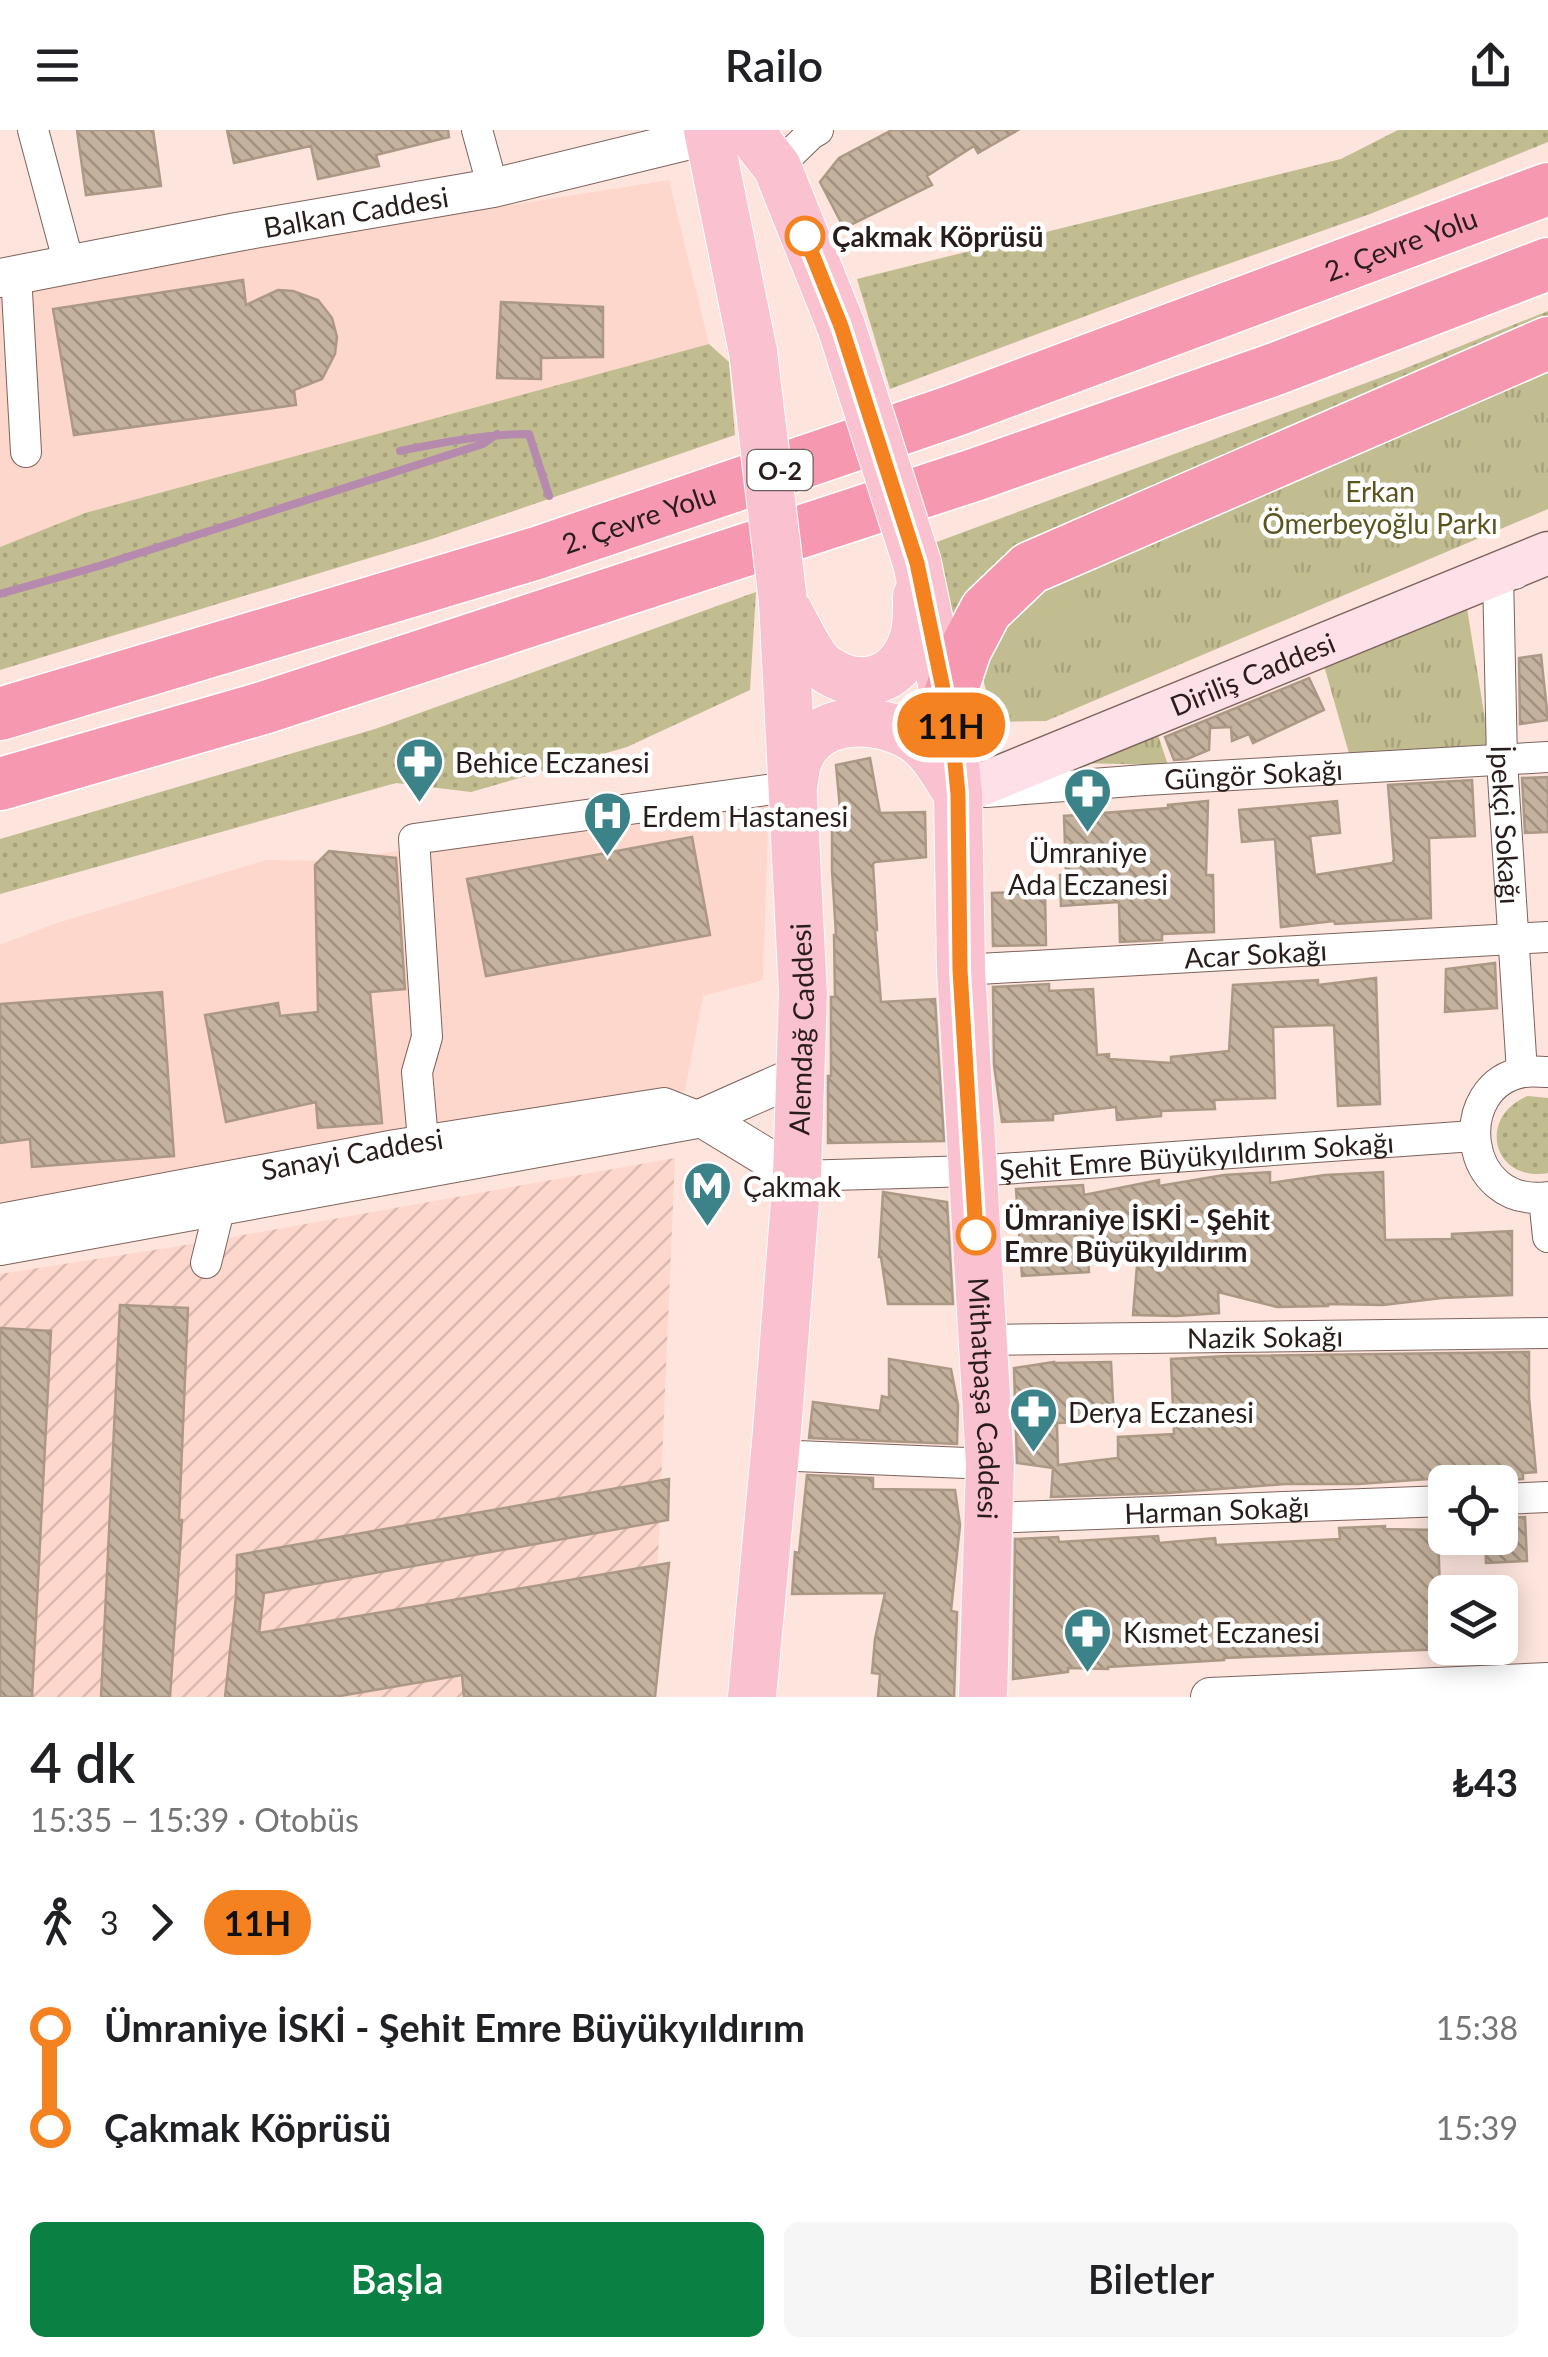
<!DOCTYPE html>
<html lang="tr">
<head>
<meta charset="utf-8">
<style>
	:root { --surface:#fff; --page:#f6f6f6; --text:#202124; --muted:#757577; --accent:#0b8043 }
	body { margin:0; font-family:Lato,sans-serif; background:var(--page); color:var(--text); height:100vh; display:flex; flex-direction:column; font-size:38px; white-space:nowrap }
	* { box-sizing:border-box; margin:0 }
	p { font-size:32px; color:var(--muted) }
	.icon { flex:none; width:55px; height:55px; fill:none; stroke:currentColor; stroke-width:2; stroke-linecap:round; stroke-linejoin:round }
	.map { position:relative; height:1567px; overflow:hidden }
	.side { display:flex; flex-direction:column; background:var(--surface); flex:1 }
	.side>* { flex:none }
	.badge { padding:0 20px; border-radius:32px; font-size:35px; line-height:65px }
	.fabs { position:absolute; left:1428px; top:1335px; display:grid; gap:20px }
	.fabs a { display:grid; place-items:center; width:90px; height:90px; border-radius:15px; background:var(--surface); box-shadow:0 5px 25px #0003; font-size:50px }
	.map>.badge { position:absolute; translate:-50% -50%; box-shadow:0 0 0 5px #fff }
	.legs { display:flex; align-items:center; gap:15px; height:110px; padding:0 30px; font-size:32px }
	.legs p { margin-inline-start:auto }
	.head { display:flex; align-items:center; justify-content:space-between; height:170px; padding:0 30px }
	h1 { font-size:55px; font-weight:600; line-height:75px }
	.button { display:flex; gap:20px; margin-top:auto; padding:20px 30px }
	.button a { flex:1; height:115px; border-radius:15px; background:var(--accent); color:#fff; font-size:40px; font-weight:600; line-height:115px; text-align:center }
	.button a+a { background:var(--page); color:var(--text) }
	ul { padding:0 30px; list-style:none }
	li { display:flex; align-items:center; gap:35px; height:100px; font-size:38px }
	li i { display:grid; place-items:center; width:15px; height:100%; margin:0 12px; background:currentColor }
	li i::after { content:''; width:25px; height:25px; margin:-12px; border:8px solid; border-radius:50%; background:var(--surface) }
	li p { margin-inline-start:auto }
	li:first-child i { background:linear-gradient(#0000 50%,currentColor 0) }
	li:last-child i { background:linear-gradient(currentColor 50%,#0000 0) }
	header { display:flex; justify-content:space-between; align-items:center; height:130px; padding:0 30px; background:var(--surface); font-size:45px; font-weight:600 }
	.map>svg:first-child { display:block }
	.built { fill:#fed7cc }
	.industrial { fill:url(#industrial-furrows) }
	.grass { fill:url(#grass-dots) }
	.park { fill:url(#park-tufts) }
	.pitch { fill:#c2bd90 }
	.lines { fill:none; stroke-linecap:round; stroke-linejoin:round }
	.stream { stroke:#b68aae; stroke-width:8 }
	.building { fill:url(#building-back-hatch); stroke:#ab9985; stroke-width:2.5 }
	.minor-casing { stroke:#7d635b; stroke-width:32 }
	.tertiary-casing { stroke:#7d635b; stroke-width:40 }
	.secondary-casing { stroke:#7d635b; stroke-width:45 }
	.primary-casing { stroke:#fff; stroke-width:50 }
	.motorway-casing { stroke:#fff; stroke-width:55 }
	.minor { stroke:#fff; stroke-width:30 }
	.tertiary { stroke:#fff; stroke-width:38 }
	.secondary { stroke:#fde0e8; stroke-width:42 }
	.primary { stroke:#fac1d0; stroke-width:48 }
	.motorway { stroke:#f798b1; stroke-width:52 }
	.primary-bridge-casing { stroke:#fff; stroke-width:50; stroke-linecap:butt }
	.primary-bridge { stroke:#fac1d0; stroke-width:48 }
	.line-1-casing { stroke:#fff; stroke-width:22 }
	.line-1 { stroke:#f58220; stroke-width:15 }
	.stop-1-dot { fill:#fff; stroke:#f58220; stroke-width:5 }
	.labels { text-anchor:middle; dominant-baseline:central; stroke-width:9; stroke-linejoin:round; paint-order:stroke }
	.shield { fill:#fff; stroke:#68615f; stroke-width:2.5 }
	.shield-label { font-size:25px; font-weight:bold; fill:#281d1a }
	.street-label { font-size:28px; fill:#281d1a; stroke:#fff }
	.stop-label { font-size:28px; font-weight:bold; fill:#281d1a; stroke:#fff; text-anchor:start }
	.park-label { font-size:28px; fill:#5a541e; stroke:#fff }
	.poi-label { font-size:28px; fill:#281d1a; stroke:#fff; text-anchor:start }
</style>
</head>
<body>
<header><svg class="icon" aria-label="menu" viewBox="0 0 24 24"><path d="M4 6h16M4 12h16M4 18h16"/></svg>Railo<svg class="icon" aria-label="share" viewBox="0 0 24 24"><path d="M12 15V3M7 8l5-5 5 5M5 13v7h14v-7"/></svg></header>
<div class="map">
<svg width="1548" height="1567" viewBox="0 0 1548 1567">
	<defs>
		<pattern id="industrial-furrows" width="10" height="10" patternUnits="userSpaceOnUse" patternTransform="scale(2.5)"><rect width="10" height="10" fill="#fed7cc"/><path d="M-1 1l2-2M0 10L10 0M9 11l2-2" fill="none" stroke="#dab8af"/></pattern>
		<pattern id="grass-dots" width="8" height="8" patternUnits="userSpaceOnUse" patternTransform="scale(2.5)"><rect width="8" height="8" fill="#c2bd90"/><path d="M2 2h.1M6 6h.1" fill="none" stroke="#a7a27c" stroke-width="1.8" stroke-linecap="round"/></pattern>
		<pattern id="park-tufts" width="24" height="20" patternUnits="userSpaceOnUse" patternTransform="scale(2.5)"><rect width="24" height="20" fill="#c2bd90"/><path d="M3 7l-1-3M5 7V3M7 7l1-3M15 17l-1-3M17 17v-4M19 17l1-3" fill="none" stroke="#a7a27c"/></pattern>
		<pattern id="building-back-hatch" width="6" height="6" patternUnits="userSpaceOnUse" patternTransform="scale(2.5)"><rect width="6" height="6" fill="#c5b29e"/><path d="M-1 5l2 2M0 0l6 6M5-1l2 2" fill="none" stroke="#a09080"/></pattern>
	</defs>
	<rect width="100%" height="100%" fill="#fde4dd"/>
	<path class="built" d="M669,50l40,164 -624,169 -85,34v-250l213,-45z
		M769,667l-6,183 -60,16 -18,95 -478,98 -207,38v-282l54,-21 212,-64 61,1z"/>
	<path class="industrial" d="M675,1028l-23,539h-652v-423l199,-31z"/>
	<path class="grass" d="M1398,0h150v12l-178,72 -193,68 -287,107 -33,-110 484,-120z
		M1548,181v13l-474,196 -62,31 -55,81 -23,-89 467,-173z
		M709,214l20,18 6,73 -303,104 -432,131v-123l85,-34z
		M756,462l-6,98 -123,57 -156,45 -75,-9 -396,111v-55l375,-110z
		M1528,966l20,2v75c-55,10 -72,-56 -20,-77z"/>
	<path class="park" d="M1548,235v144l-502,212 -51,1 -18,-64 49,-59 304,-146z
		M1465,466l27,166 -138,9 -35,-123z
		M1154,593l14,42 -93,-2z"/>
	<path class="pitch" d="M1078,469l18,27 -22,15 -30,-30z"/>
	<g class="lines">
		<path class="stream" d="M400,321c44,-9 85,-17 129,-17l20,62
			M0,464l99,-28 384,-122 14,-10"/>
	</g>
	<path class="building" d="M77,0h76l8,56 -75,9z
		M227,0h221l1,7 -73,18 3,11 -61,13 -7,-33 -77,17z
		M892,0h126l-40,23 -4,-7 -47,30 5,9 -88,43 -24,-46 19,-24z
		M243,150l3,25 32,-15 15,1 25,9 14,18 5,19 -2,17 -13,25 -28,11 2,15 -222,30 -21,-126z
		M501,172l102,5v50l-62,1v21l-44,-1z
		M1541,525l7,65 -28,4 -1,-66z
		M1309,548l15,32 -71,33 -4,-9 -17,7 -1,-14 -21,1 -1,22 -22,9 -13,1 -9,-23z
		M870,628l10,55 45,-1 1,45 -51,5 -2,2 4,66h-2l6,72 54,-3 9,142 -116,2v-67h3v-79h4l-1,-62h2l-4,-65v-50l9,-1 -5,-54z
		M1548,647v55l-23,1 -3,-55z
		M1472,650l3,56 -46,2 2,80 -96,6 -1,-3 -53,6 -6,-88 -33,3 -3,-32 98,-9 3,32 -30,3 5,39 77,-12 2,-3 -6,-75z
		M1208,671l-2,74h7l1,57 -52,2v6l-42,2 -1,-40 -58,4 -1,-31 6,-1 -2,-58 104,-8v-3z
		M692,707l18,98 -224,41 -19,-97z
		M329,721l67,7 9,131 -35,3 12,131 -64,5 -2,-26 -90,20 -21,-107 73,-12 2,13 38,-4 -3,-147z
		M1045,761l1,54 -53,1 -1,-53z
		M1495,833l2,45 -52,4 1,-43z
		M1376,848l4,126 -42,2 -4,-81 -61,2 2,71 -61,2 1,9 -54,2v5l-44,4 -1,-13 -63,7v6l-51,2 -8,-57 -1,-78 56,-3v7l44,-2 4,66 12,-1v5l62,4v-6l58,-6 4,-66 85,-5v5z
		M162,862l12,164 -142,11 -2,-28 -30,4v-139z
		M1270,1042v11l55,-8 58,-3 2,68 67,-1v-5l60,-3v64l-70,3 -59,7 -55,-1v2l-51,1 -59,-15 1,21 -43,3 -43,-1 6,-74 -52,4 2,27 -67,4 -6,-87 67,-4 1,10 75,-15v6l65,-11z
		M883,1062l64,10 6,102h-65l-7,-47h-2z
		M120,1175l68,3 -9,212h3l-12,177h-69z
		M0,1198l51,3 -19,366h-32z
		M1529,1222v45l7,75 -13,1v6l-23,1v-6l-142,10h-73l-118,9 -116,4 2,-29 -36,-5 -3,-95 40,-6v1l57,-1 3,59 -57,2 1,42 60,-7v-21l56,-3 -3,-75 57,-3z
		M889,1229l62,10 7,36 -1,39 -148,-6 4,-36 67,9 2,-15 7,2z
		M807,1345l66,3v11l82,1 5,35 -9,86 6,1 -3,85h-76l2,-23 -8,-1 3,-34 10,-46 -93,1 3,-42 4,1z
		M669,1349l-1,41 -404,73 -5,40 410,-70 -14,134h-191l-2,-22 -128,22h-109l11,-100 1,-42z
		M1525,1387l2,44 -41,2 -1,-25h15v-20z
		M1385,1396v3l53,1 2,63h5v56l-221,9v2l-116,7v2l-40,-1v4l-55,7 2,-140 43,-2 1,5 99,-6 1,7 56,-5 1,7 124,-6 -1,-11z"/>
	<g class="lines">
		<defs>
			<g id="minor">
				<path d="M33,0l36,134"/>
				<path d="M477,0l16,58"/>
				<path d="M777,37l34,-33 7,-4"/>
				<path d="M16,144l10,178"/>
				<path id="s1" d="M1515,444h-17l4,187 20,311"/>
				<path id="s2" d="M986,662l159,-12 403,-23"/>
				<path id="s3" d="M961,840l587,-33"/>
				<path d="M1548,942c-7,0 -16,-1 -24,0 -74,12 -62,137 24,125"/>
				<path d="M423,1010l-6,-68 10,-35 -13,-198 360,-50 18,1"/>
				<path id="s4" d="M797,1046l176,-5 501,-35"/>
				<path d="M1544,1068l4,39"/>
				<path id="s5" d="M0,1089l395,-74 269,-42 38,15"/>
				<path d="M206,1133l14,-57v-21"/>
				<path id="s6" d="M983,1210l565,-7"/>
				<path d="M773,1325l217,9"/>
				<path d="M1500,1369l48,-2"/>
				<path id="s7" d="M989,1388l456,-17"/>
			</g>
			<g id="tertiary">
				<path id="s8" d="M0,148l237,-46 256,-44 217,-53"/>
				<path d="M702,988l95,58"/>
				<path d="M0,1116l702,-128 99,-44"/>
				<path d="M1210,1567l338,-15"/>
			</g>
			<g id="secondary">
				<path id="s9" d="M958,664l590,-241"/>
			</g>
			<g id="primary">
				<path d="M708,0l45,222"/>
				<path d="M755,0l4,14 18,23 64,159"/>
				<path id="s10" d="M917,433l35,169 6,62 3,176 29,494 -7,233"/>
				<path d="M786,477c9,16 24,50 37,60 34,25 73,17 89,-24 6,-15 5,-31 5,-47"/>
				<path d="M793,655c2,-8 2,-17 5,-24 16,-47 80,-46 116,-23 20,13 31,37 44,56"/>
				<path id="s11" d="M752,1567l25,-266 20,-255 6,-183 -20,-392"/>
			</g>
			<g id="motorway">
				<path d="M947,574l18,-54 21,-40 44,-42 518,-225"/>
				<path id="s12" d="M0,584l537,-161 416,-142 595,-222"/>
				<path d="M0,654l263,-76 714,-234 301,-106 270,-104"/>
			</g>
		</defs>
		<use href="#minor" class="minor-casing"/>
		<use href="#tertiary" class="tertiary-casing"/>
		<use href="#secondary" class="secondary-casing"/>
		<use href="#primary" class="primary-casing"/>
		<use href="#motorway" class="motorway-casing"/>
		<use href="#minor" class="minor"/>
		<use href="#tertiary" class="tertiary"/>
		<use href="#secondary" class="secondary"/>
		<use href="#primary" class="primary"/>
		<use href="#motorway" class="motorway"/>
		<defs>
			<path id="primary-bridge" d="M841,196l76,237
				M753,222l30,249"/>
		</defs>
		<use href="#primary-bridge" class="primary-bridge-casing"/>
		<use href="#primary-bridge" class="primary-bridge"/>
	</g>
	<g class="lines">
		<defs>
			<path id="line-1" d="M805,106l36,90 76,237 35,169 6,62 2,176 16,265"/>
		</defs>
		<use href="#line-1" class="line-1-casing"/>
		<use href="#line-1" class="line-1"/>
	</g>
	<defs>
		<symbol id="pharmacy-pin" viewBox="-11 -11 22 30"><path d="M0 17L-7.5 6A9.5 9.5 0 1 1 7.5 6Z" fill="#3b8389" stroke="#fff"/><path d="M-2-6h4v4h4v4h-4v4h-4v-4h-4v-4h4Z" fill="#fff"/></symbol>
		<symbol id="hospital-pin" viewBox="-11 -11 22 30"><path d="M0 17L-7.5 6A9.5 9.5 0 1 1 7.5 6Z" fill="#3b8389" stroke="#fff"/><path d="M-5-5h3v3.5h4V-5h3V5h-3V1.5h-4V5h-3Z" fill="#fff"/></symbol>
		<symbol id="metro-pin" viewBox="-11 -11 22 30"><path d="M0 17L-7.5 6A9.5 9.5 0 1 1 7.5 6Z" fill="#3b8389" stroke="#fff"/><path d="M-5.5 5V-5H-3L0 0L3-5H5.5V5H3V-.5L0 4L-3-.5V5Z" fill="#fff"/></symbol>
	</defs>
	<g fill-rule="evenodd">
		<use href="#pharmacy-pin" x="392" y="604" width="55" height="75"/>
		<use href="#pharmacy-pin" x="1060" y="634" width="55" height="75"/>
		<use href="#hospital-pin" x="580" y="658" width="55" height="75"/>
		<use href="#metro-pin" x="680" y="1028" width="55" height="75"/>
		<use href="#pharmacy-pin" x="1006" y="1254" width="55" height="75"/>
		<use href="#pharmacy-pin" x="1060" y="1474" width="55" height="75"/>
	</g>
	<g class="stop-1-dot">
		<circle cx="805" cy="106" r="18"/>
		<circle cx="976" cy="1105" r="18"/>
	</g>
	<g class="labels">
		<rect class="shield" x="747.5" y="320" width="65" height="40" rx="8"/>
		<g class="shield-label">
			<text x="780" y="340">O-2</text>
		</g>
		<g class="street-label">
			<text stroke="none"><textPath href="#s8" startOffset="362">Balkan Caddesi</textPath></text>
			<text stroke="none"><textPath href="#s12" startOffset="1478">2. Çevre Yolu</textPath></text>
			<text stroke="none"><textPath href="#s12" startOffset="668">2. Çevre Yolu</textPath></text>
			<text stroke="none"><textPath href="#s9" startOffset="318">Diriliş Caddesi</textPath></text>
			<text stroke="none"><textPath href="#s2" startOffset="268">Güngör Sokağı</textPath></text>
			<text stroke="none"><textPath href="#s1" startOffset="268">İpekçi Sokağı</textPath></text>
			<text stroke="none"><textPath href="#s3" startOffset="295">Acar Sokağı</textPath></text>
			<text stroke="none"><textPath href="#s11" startOffset="670">Alemdağ Caddesi</textPath></text>
			<text stroke="none"><textPath href="#s5" startOffset="358">Sanayi Caddesi</textPath></text>
			<text stroke="none"><textPath href="#s4" startOffset="400">Şehit Emre Büyükyıldırım Sokağı</textPath></text>
			<text stroke="none"><textPath href="#s6" startOffset="282">Nazik Sokağı</textPath></text>
			<text stroke="none"><textPath href="#s10" startOffset="840">Mithatpaşa Caddesi</textPath></text>
			<text stroke="none"><textPath href="#s7" startOffset="228">Harman Sokağı</textPath></text>
		</g>
		<g class="stop-label">
			<text x="832" y="106">Çakmak Köprüsü</text>
			<text x="1004" y="1089">Ümraniye İSKİ - Şehit<tspan x="1004" dy="32">Emre Büyükyıldırım</tspan></text>
		</g>
		<g class="park-label">
			<text x="1380" y="361">Erkan<tspan x="1380" dy="32">Ömerbeyoğlu Parkı</tspan></text>
		</g>
		<g class="poi-label">
			<text x="455" y="632">Behice Eczanesi</text>
			<text x="642" y="686">Erdem Hastanesi</text>
			<text x="1088" y="722" text-anchor="middle">Ümraniye<tspan x="1088" dy="32">Ada Eczanesi</tspan></text>
			<text x="743" y="1056">Çakmak</text>
			<text x="1068" y="1282">Derya Eczanesi</text>
			<text x="1123" y="1502">Kısmet Eczanesi</text>
		</g>
	</g>
</svg>
<div class="fabs">
<a><svg class="icon" aria-label="locate" viewBox="0 0 24 24"><circle cx="12" cy="12" r="6"/><path d="M12 2v4M12 18v4M2 12h4M18 12h4"/></svg></a>
<a><svg class="icon" aria-label="layers" viewBox="0 0 24 24"><path d="M12 4l9 5-9 5-9-5zM3 14l9 5 9-5"/></svg></a>
</div>
<b class="badge" style="left:951px;top:595px;background:#f58220;color:#111">11H</b>
</div>
<section class="side">
<div class="head"><div><h1>4 dk</h1><p>15:35 – 15:39 · Otobüs</p></div><b>₺43</b></div>
<div class="legs"><svg class="icon" aria-label="walk" viewBox="0 0 24 24"><circle cx="13" cy="4" r="2"/><path d="M13 8l-2 6 4 7M11 14l-3 7M7 12l3-4h3l4 4"/></svg>3<svg class="icon" aria-label="forward" viewBox="0 0 24 24"><path d="M9 5l7 7-7 7"/></svg><b class="badge" style="background:#f58220;color:#111">11H</b></div>
<ul>
<li><i style="color:#f58220"></i><b>Ümraniye İSKİ - Şehit Emre Büyükyıldırım</b><p>15:38</p></li>
<li><i style="color:#f58220"></i><b>Çakmak Köprüsü</b><p>15:39</p></li>
</ul>
<div class="button"><a>Başla</a><a>Biletler</a></div>
</section>
</body>
</html>
